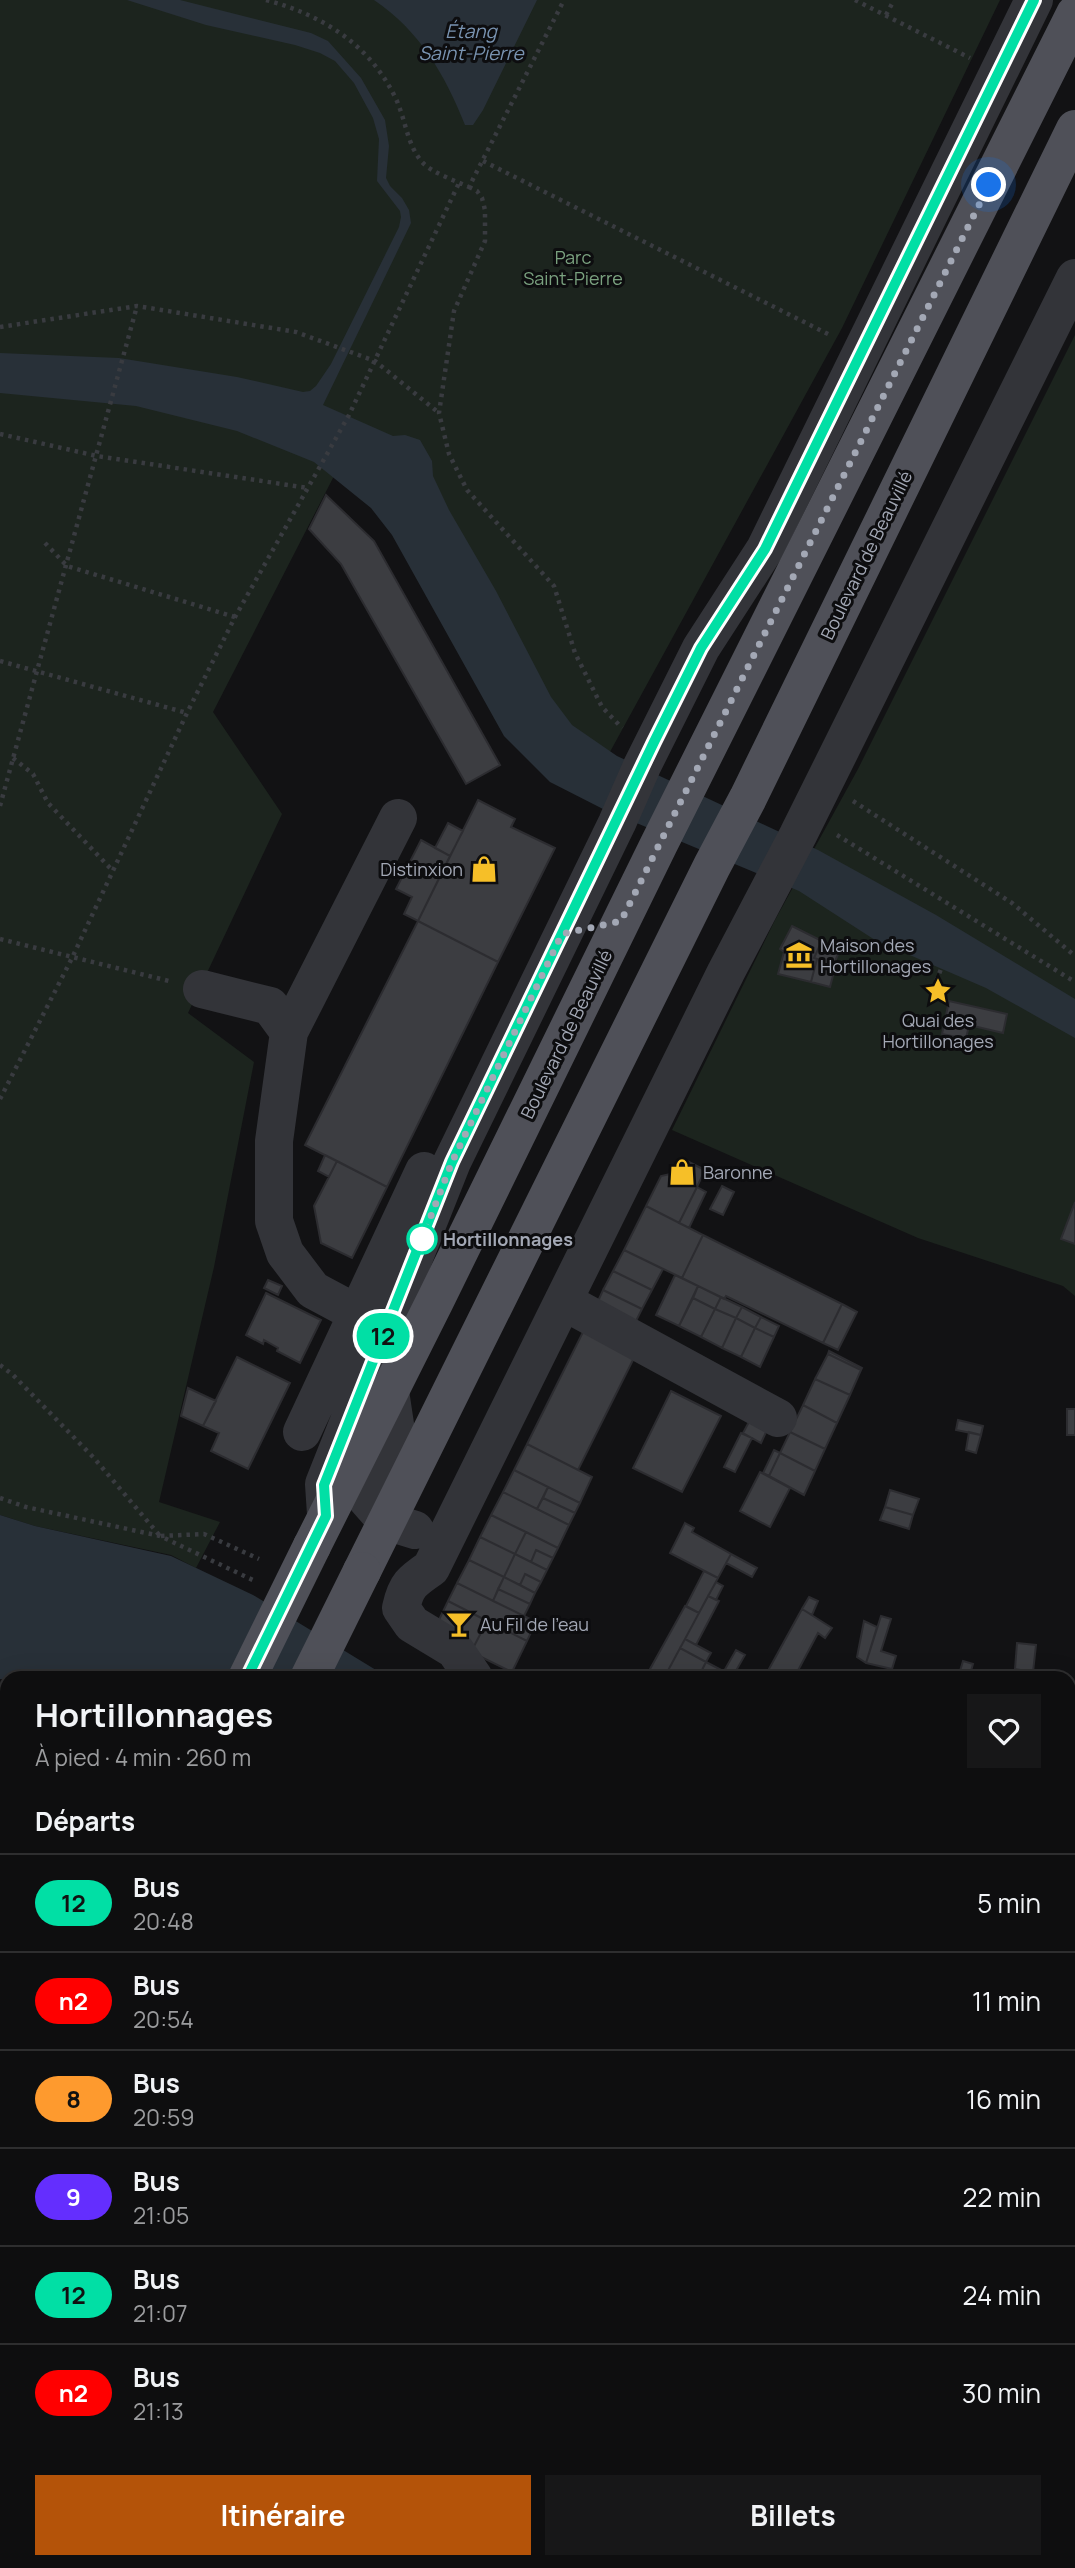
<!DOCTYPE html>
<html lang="fr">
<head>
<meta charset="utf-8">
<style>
	:root { --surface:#0e0e0f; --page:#171718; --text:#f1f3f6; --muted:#9b9c9e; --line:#2e2e2f; --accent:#b45309 }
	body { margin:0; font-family:Manrope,sans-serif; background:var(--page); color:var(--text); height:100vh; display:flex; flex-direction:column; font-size:26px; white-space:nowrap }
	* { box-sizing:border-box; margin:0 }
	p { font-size:23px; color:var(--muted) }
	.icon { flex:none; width:38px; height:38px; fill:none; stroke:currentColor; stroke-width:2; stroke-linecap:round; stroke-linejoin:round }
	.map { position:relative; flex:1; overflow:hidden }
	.drawer { position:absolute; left:0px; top:1671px; width:1076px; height:898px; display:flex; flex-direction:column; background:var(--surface); border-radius:21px 21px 0 0; box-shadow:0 7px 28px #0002,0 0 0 2px var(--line) }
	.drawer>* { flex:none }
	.badge { padding:0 14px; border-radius:23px; font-size:24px; line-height:46px }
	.you { position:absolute; width:35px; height:35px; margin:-18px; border:5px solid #fff; border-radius:50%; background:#1a73e8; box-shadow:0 0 0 10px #1a73e833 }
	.map>.badge { position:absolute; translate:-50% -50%; box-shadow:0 0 0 4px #fff }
	h2 { padding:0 35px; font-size:26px; line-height:63px }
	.round { display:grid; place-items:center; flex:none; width:74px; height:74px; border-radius:0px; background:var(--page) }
	.head { display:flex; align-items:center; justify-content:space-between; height:119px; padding:0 35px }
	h1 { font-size:33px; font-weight:700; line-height:52px }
	.cta { display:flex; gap:14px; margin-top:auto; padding:14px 35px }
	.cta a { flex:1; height:80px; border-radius:0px; background:var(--accent); color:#fff; font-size:28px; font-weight:700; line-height:80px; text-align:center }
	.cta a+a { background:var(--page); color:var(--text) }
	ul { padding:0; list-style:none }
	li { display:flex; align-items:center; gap:21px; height:98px; padding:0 35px; border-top:2px solid var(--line) }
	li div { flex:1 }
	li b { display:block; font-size:26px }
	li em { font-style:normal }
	li .badge { min-width:77px; font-weight:700; text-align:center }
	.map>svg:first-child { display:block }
	.green { fill:#1c241e }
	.water { fill:#283038 }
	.building { fill:#3c3d41; stroke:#2c2c30; stroke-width:2 }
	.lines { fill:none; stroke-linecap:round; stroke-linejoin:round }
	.path { stroke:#393b40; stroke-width:4.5; stroke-dasharray:3.5 5; stroke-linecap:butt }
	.minor { stroke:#333439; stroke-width:38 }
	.major { stroke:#4f5058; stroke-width:38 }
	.major-bridge { stroke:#4f5058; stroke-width:38 }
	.line-casing { stroke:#fff; stroke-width:16 }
	.line { stroke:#01dfa5; stroke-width:10 }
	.walk { stroke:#a3a8b5; stroke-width:7; stroke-dasharray:0 12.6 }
	.stop-dot { fill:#fff; stroke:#01dfa5; stroke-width:3.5 }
	.labels { text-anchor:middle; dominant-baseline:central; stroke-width:6; stroke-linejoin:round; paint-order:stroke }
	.park-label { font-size:18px; fill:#7aa17f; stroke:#0d0d0f }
	.street-label { font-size:18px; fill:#a3a8b5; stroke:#0d0d0f }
	.poi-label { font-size:18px; fill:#a3a8b5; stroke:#0d0d0f; text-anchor:start }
	.stop-label { font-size:18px; font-weight:bold; fill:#a3a8b5; stroke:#0d0d0f; text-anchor:start }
	.water-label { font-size:19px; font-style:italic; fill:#7993b1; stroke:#0d0d0f }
</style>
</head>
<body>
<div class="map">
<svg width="1075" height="2568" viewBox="0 0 1075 2568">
	<rect width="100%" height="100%" fill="#121214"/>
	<path class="green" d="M0,0h1000l-158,328 -237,433 -55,-37 -196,-287 -141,275 69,102 -94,199 66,49 -40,205 -55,235 61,20 -24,46 -25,-13 -136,-29 -35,-11z
		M1075,335v961l-12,-10 -145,-48 -246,-108 103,-210 83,-151z"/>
	<path class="water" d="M127,0h53l131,33 17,8 33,37 24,42 4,26 -3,32 4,8 12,12 7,12 2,13 -88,182 70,31 12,-1 15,5 12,21 1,15 16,34 47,81 55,106 21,28 45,31 201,94 118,65 139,84v39l-89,-50 -111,-48 -76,-49 -196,-82 -53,-27 -46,-46 -112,-201 -21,-27 -57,-46 -77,-31 -101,-25 -136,-13v-40l119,5 118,19 66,15 7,-1 6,-5 15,-22 68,-137 2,-10 -1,-6 -23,-30 2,-42 -6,-21 -19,-35 -19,-22 -15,-8 -25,-8 -89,-20z
		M374,0h163l-54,110 -10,15h-8c-20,-50 -45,-94 -91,-125z
		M0,1515l35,11 136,30 82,39 136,83 -389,1z
		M1069,1853l6,2v76l-6,-1z"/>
	<path class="building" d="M326,495l48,46 126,224 -34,19 -125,-220 -32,-35z
		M478,800l37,19 -4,8 44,21 -57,114 -80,-41z
		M448,823l15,8 -13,25 -15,-8z
		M421,840l29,16 -32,65 -14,-7 8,-17 -16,-8z
		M418,921l80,41 -111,225 -82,-42z
		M792,926l30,15 -8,17 3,1 -6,23 -33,-8 6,-22 -4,-3z
		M822,941l18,9 -8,18h3l-5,19 -19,-5 6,-23 -3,-1z
		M949,1001l58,13 -4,19 -34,-8 -3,14 -24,-5z
		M325,1155l12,6 -8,16 -11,-6z
		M681,1158l24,12 -8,17 -24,-12z
		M337,1161l50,26 -35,71 -31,-15 -7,-37z
		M670,1174l27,13 -18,36 -33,-17 15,-30z
		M722,1186l12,6 -11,23 -13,-6z
		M697,1187l9,5 -17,36 -10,-5z
		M1075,1202v42l-14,-5z
		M646,1206l57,29 -21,43 -58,-28z
		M703,1235l139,69 -19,39 -97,-47 -2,3 -42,-21z
		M624,1250l39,19 -11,21 -39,-19z
		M613,1271l39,19 -10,19 -39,-19z
		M675,1275l23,11 -19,40 -23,-11z
		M268,1280l14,6 -4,9 -14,-7z
		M698,1286l23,11 -6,12 -22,-11z
		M603,1290l39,19 -10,20 -38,-19z
		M266,1293l55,27 -21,43 -23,-12 1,-3 -14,-8 -1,4 -17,-9z
		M721,1297l21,10 -6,11 -21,-9z
		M693,1298l22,11 -14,28 -22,-11z
		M842,1304l15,8 -19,38 -15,-7z
		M742,1307l19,10 -6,11 -19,-10z
		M715,1309l21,9 -14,30 -21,-11z
		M761,1317l18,9 -5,11 -19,-9z
		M736,1318l19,10 -14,29 -19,-9z
		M588,1322l51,26 -61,122 -51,-26z
		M755,1328l19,9 -14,30 -19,-10z
		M829,1351l33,17 -1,2 -33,-16z
		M828,1354l33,16 -11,25 -35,-16z
		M237,1357l53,26 -42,86 -37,-18 8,-18 -16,-7z
		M815,1379l35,16 -13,28 -34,-18z
		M188,1388l28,13 -13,25 -22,-10z
		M671,1391l50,25 -39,76 -49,-24z
		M803,1405l34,18 -12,26 -35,-17z
		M1067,1409h8v26h-8z
		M750,1420l17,10 -6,13 -18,-10z
		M958,1420l25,6 -2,9 -25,-5z
		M790,1432l35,17 -10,22 -35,-18z
		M969,1432l12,3 -5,18 -10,-3z
		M741,1433l11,5 -17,34 -11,-5z
		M527,1444l65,33 -12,26 -66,-33z
		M774,1450l6,3 -11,23 -6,-3z
		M780,1453l35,18 -11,24 -35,-19z
		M514,1470l34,17 -11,22 -34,-17z
		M760,1472l30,16 -20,39 -30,-16z
		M548,1487l32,16 -5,10 -32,-15z
		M890,1490l29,9 -6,16 -28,-8z
		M503,1492l66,33 -11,23 -67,-33z
		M543,1498l32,15 -6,12 -32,-16z
		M885,1507l28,8 -4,14 -29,-9z
		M491,1515l35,17 -11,22 -35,-17z
		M685,1523l9,5 -2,4 39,22 -13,24 -48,-25z
		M526,1532l32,16 -5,10 -17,-8 -5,12 -16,-8z
		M480,1537l35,17 -11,23 -35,-17z
		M536,1550l17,8 -6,12 -16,-8z
		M515,1554l32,16 -6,12 -16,-8 -5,11 -16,-8z
		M731,1554l26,14 -5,9 -26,-14z
		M469,1560l35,17 -11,24 -36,-18z
		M704,1571l14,7 -19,35 -13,-7z
		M525,1574l16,8 -6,11 -15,-8z
		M504,1577l31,16 -5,11 -32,-15z
		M716,1582l7,4 -7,14 -8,-4z
		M457,1583l67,33 -5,10 -14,-7 -4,9 -53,-27z
		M498,1589l32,15 -6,12 -31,-15z
		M708,1596l11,5 -23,44 -11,-6z
		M809,1597l9,4 -6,14 -10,-6z
		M448,1601l53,27 -3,6 -14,-7 -13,25 -35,-26z
		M685,1606l14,7 -35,65h-19z
		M802,1609l30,19 -7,10 -7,-5 -24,45 -9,-3 -2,3h-19z
		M524,1616l12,6 -9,19 -26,-13 4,-9 14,7z
		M881,1616l10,3 -10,32 15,5 -4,13 -26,-6z
		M864,1621l13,6 -11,36 -9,-6z
		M484,1627l14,7 3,-6 26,13 -15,31 -41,-20z
		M685,1639l26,14 -5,9 -26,-14z
		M1017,1643l19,2 -3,27 -18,-3z
		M680,1648l26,14 -8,16h-34z
		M736,1650l9,5 -12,21 -9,-5z
		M963,1661l10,3 -4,14h-11z
		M706,1662l21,11 -3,5h-26z
		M1015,1669l18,3 -1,6h-18z
		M1069,1694l6,1v54h-6z
		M1069,1956h6v231h-6z
		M1073,2254h2v15h-6v-13h3z
		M1069,2269h6v33h-6z
		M1069,2407l6,2 -2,22 2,1v21l-6,-2z
		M1069,2451l6,2v10l-6,21z
		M0,2493l7,4v23l-7,-4z
		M0,2516l7,4v25l-7,-3z
		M1069,2533l6,2v33l-16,-3 1,-3h9z
		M0,2542l7,3v9l-7,14z
		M41,2562h13l11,6h-27z
		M68,2562h27l-3,6h-27z
		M253,2562h25l-3,6h-17l-7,-4z
		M278,2562h32l-2,6h-33z
		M310,2562h19l7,3 -1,3h-27z
		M338,2562h26l-3,6h-26z
		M364,2562h12l12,5 -27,1z
		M551,2562h21l-5,6h-8z
		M671,2562h45l-5,6h-32z
		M863,2562h42l-3,6h-28z
		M905,2562h18l-2,6h-19z
		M923,2562h20l-2,6h-20z
		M944,2562h22l-3,6z
		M966,2562h23l-2,6h-24z
		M989,2562h24l-2,6h-17l-6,-2z
		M1013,2562h25l-2,6h-24z"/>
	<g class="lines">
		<path class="path" d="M266,0c56,15 103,44 129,97 11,22 11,46 27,65 10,11 34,19 47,25l95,-187
			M855,0l115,58
			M886,15l8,-15
			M483,161l349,175
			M469,187l8,4 5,7 3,12v31l-31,70 -15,102 10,41 18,36 87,96 21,67 27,54 20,21
			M0,327l137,-21 159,26 79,29 64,52
			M0,434l97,22 211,32
			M45,543l22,23 168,51
			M0,661l187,52
			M13,758l20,16 15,29 65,68
			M853,801l159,102 63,53
			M0,806l137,-500
			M837,835l238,147
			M0,939l169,42
			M933,989l8,-20
			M0,1099l72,-141 115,-245 48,-96 114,-202 110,-232
			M0,1365l13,10 81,83 66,78
			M0,1498l26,9 134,29 97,46
			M161,1536l43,-2 55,25
			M0,1754l7,1"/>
		<path class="minor" d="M202,989l68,17 19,26 -15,109v80l11,32 28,37 43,23
			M289,1032l109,-214
			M563,1301l215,117
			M390,1391l6,40 -32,65 22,25 29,9
			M302,1432l122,-261
			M326,1514l-2,-30 128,-322 165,-339 25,-57 59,-118 64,-99 269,-549
			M474,1678l-19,-28 -43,-26 -11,-16c5,-23 11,-27 30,-40l295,-596 72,-137 277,-557
			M1069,1817l6,1
			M0,2120l7,-14
			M0,2342l7,-14
			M1069,2342l6,-1
			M0,2434l7,-14
			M0,2465l7,3
			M1069,2510l6,2
			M196,2562l12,6
			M646,2562l7,6
			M784,2562l15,6
			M118,2568l3,-6
			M746,2568l5,-6"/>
		<path class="major" d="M312,1546l123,-245 224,-457 416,-830
			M362,1571l350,-705 36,-68 327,-669
			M0,1856l7,4
			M0,1924l7,6
			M0,2189l7,-19
			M0,2260l7,-14"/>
		<path class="major-bridge" d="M247,1678l65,-132
			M309,1678l53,-107"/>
	</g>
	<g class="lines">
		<defs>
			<path id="line" d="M247,1678l79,-162 -2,-31 128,-323 202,-420 47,-94 64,-99 269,-549"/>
		</defs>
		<use href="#line" class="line-casing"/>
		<use href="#line" class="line"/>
		<path class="walk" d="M422,1239l30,-77 110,-228 59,-13 368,-736"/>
	</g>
	<defs>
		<symbol id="shop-bare" viewBox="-9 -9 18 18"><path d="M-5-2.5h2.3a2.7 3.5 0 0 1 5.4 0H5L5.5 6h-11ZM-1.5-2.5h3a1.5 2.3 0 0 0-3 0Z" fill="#f6bf28" stroke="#0d0d0f" stroke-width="2.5" paint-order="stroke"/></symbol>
		<symbol id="museum-bare" viewBox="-9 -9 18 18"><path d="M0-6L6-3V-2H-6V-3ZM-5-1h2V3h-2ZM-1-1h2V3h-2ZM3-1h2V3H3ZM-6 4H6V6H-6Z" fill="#f6bf28" stroke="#0d0d0f" stroke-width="2.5" paint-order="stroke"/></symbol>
		<symbol id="sight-bare" viewBox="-9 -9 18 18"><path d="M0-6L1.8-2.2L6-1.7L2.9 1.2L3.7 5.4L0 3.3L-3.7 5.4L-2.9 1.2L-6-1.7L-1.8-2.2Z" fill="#f6bf28" stroke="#0d0d0f" stroke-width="2.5" paint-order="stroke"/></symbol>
		<symbol id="bar-bare" viewBox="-9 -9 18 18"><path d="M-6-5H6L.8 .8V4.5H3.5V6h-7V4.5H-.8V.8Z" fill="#f6bf28" stroke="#0d0d0f" stroke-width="2.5" paint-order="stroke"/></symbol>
	</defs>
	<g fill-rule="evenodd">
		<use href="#shop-bare" x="465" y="850" width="38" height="38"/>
		<use href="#museum-bare" x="780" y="936" width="38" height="38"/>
		<use href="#sight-bare" x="919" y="972" width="38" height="38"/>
		<use href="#shop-bare" x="663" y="1153" width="38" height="38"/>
		<use href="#bar-bare" x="440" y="1605" width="38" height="38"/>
	</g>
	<circle class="stop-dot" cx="422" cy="1239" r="14"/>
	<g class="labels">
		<g class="park-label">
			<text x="573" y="257">Parc<tspan x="573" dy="21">Saint-Pierre</tspan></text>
		</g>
		<g class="street-label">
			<text transform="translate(866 555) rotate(-64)">Boulevard de Beauvillé</text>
			<text transform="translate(566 1034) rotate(-64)">Boulevard de Beauvillé</text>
		</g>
		<g class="poi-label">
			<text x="463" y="869" text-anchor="end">Distinxion</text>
			<text x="820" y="945">Maison des<tspan x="820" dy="21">Hortillonages</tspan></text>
			<text x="938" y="1020" text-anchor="middle">Quai des<tspan x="938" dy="21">Hortillonages</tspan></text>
			<text x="703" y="1172">Baronne</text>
			<text x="480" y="1624">Au Fil de l'eau</text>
		</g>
		<g class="stop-label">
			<text x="443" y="1239">Hortillonnages</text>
		</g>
		<g class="water-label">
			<text x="471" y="31">Étang<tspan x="471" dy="22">Saint-Pierre</tspan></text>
		</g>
	</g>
</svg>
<div class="you" style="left:989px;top:185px"></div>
<b class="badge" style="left:383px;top:1336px;background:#01dfa5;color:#111">12</b>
<section class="drawer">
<div class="head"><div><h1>Hortillonnages</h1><p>À pied · 4 min · 260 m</p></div><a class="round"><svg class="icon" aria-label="heart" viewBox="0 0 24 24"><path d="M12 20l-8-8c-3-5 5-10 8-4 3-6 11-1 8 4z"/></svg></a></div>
<h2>Départs</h2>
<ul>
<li><span class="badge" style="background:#01dfa5;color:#111">12</span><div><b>Bus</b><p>20:48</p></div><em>5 min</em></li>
<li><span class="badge" style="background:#f00;color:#fff">n2</span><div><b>Bus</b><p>20:54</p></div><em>11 min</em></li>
<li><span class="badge" style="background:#fe9a2e;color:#111">8</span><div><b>Bus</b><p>20:59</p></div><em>16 min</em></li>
<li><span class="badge" style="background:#642efe;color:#fff">9</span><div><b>Bus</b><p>21:05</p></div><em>22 min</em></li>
<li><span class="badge" style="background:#01dfa5;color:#111">12</span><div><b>Bus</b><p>21:07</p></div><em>24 min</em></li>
<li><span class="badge" style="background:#f00;color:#fff">n2</span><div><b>Bus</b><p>21:13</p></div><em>30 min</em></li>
</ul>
<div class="cta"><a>Itinéraire</a><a>Billets</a></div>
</section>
</div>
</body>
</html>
